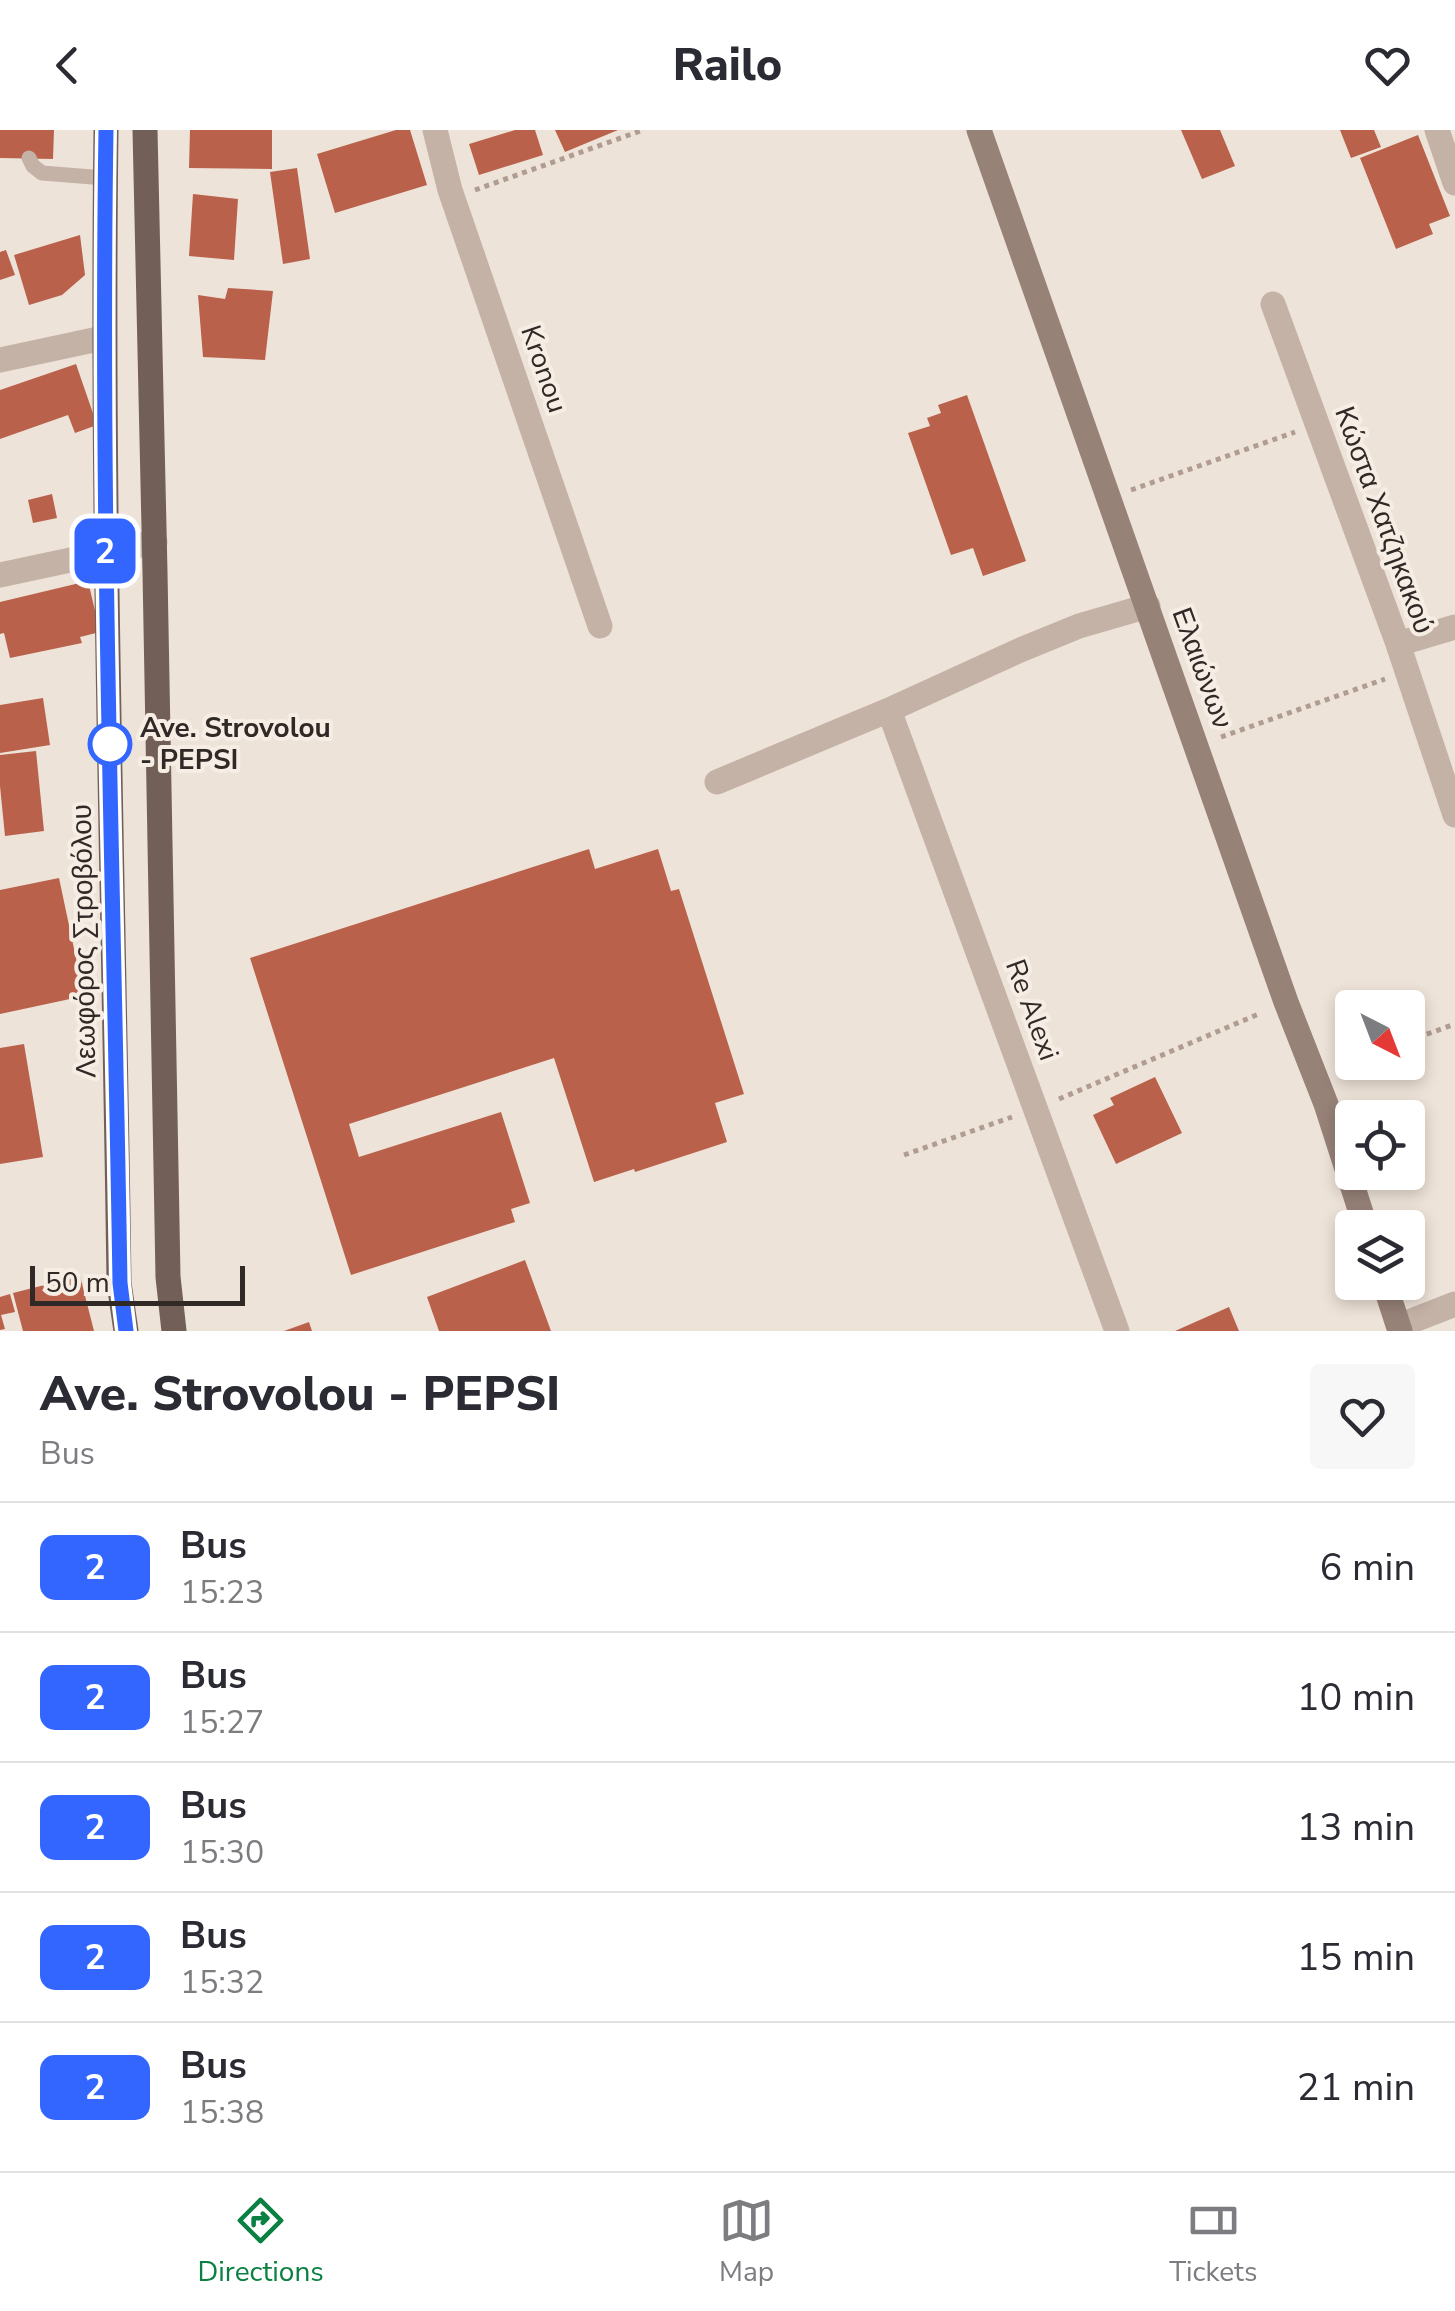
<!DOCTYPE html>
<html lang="en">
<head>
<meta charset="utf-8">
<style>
	:root { --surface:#fff; --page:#f7f7f7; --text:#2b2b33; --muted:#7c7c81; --line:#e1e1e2; --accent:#0b8043 }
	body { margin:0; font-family:"Nunito Sans",sans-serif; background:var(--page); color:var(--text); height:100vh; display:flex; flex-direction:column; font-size:38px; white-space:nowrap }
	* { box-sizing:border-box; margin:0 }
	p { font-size:32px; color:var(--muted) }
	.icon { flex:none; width:55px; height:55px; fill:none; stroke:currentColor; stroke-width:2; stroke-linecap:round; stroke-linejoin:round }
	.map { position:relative; height:1201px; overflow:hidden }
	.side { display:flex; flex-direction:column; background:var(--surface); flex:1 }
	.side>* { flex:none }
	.badge { padding:0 20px; border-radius:15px; font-size:35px; line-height:65px }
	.needle { width:65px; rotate:138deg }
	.tools { position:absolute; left:1335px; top:860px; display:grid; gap:20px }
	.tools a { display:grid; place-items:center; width:90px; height:90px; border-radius:10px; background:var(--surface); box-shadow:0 5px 15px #0003; font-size:50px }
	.scale { position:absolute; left:30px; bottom:25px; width:215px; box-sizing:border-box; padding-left:10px; border:5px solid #312926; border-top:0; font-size:28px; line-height:35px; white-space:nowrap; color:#312926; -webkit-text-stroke:8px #f6ede4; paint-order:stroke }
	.map>.badge { position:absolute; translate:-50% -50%; box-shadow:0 0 0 5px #fff }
	.round { display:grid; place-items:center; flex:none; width:105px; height:105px; border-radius:10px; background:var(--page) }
	.headline { display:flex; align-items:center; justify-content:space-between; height:170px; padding:0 40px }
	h1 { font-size:48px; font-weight:800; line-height:75px }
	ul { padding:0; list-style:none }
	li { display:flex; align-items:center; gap:30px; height:130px; padding:0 40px; border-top:2px solid var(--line) }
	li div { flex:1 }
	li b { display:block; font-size:38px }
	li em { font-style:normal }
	li .badge { min-width:110px; font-weight:700; text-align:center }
	header { display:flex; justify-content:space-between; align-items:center; height:130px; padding:0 40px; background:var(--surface); font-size:45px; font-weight:800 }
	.tabs { display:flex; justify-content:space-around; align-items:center; height:140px; border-top:2px solid var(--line); background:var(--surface); font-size:28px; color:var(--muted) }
	.tabs a { display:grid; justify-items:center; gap:5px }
	.tabs .on { color:var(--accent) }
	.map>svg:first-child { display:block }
	.building { fill:#b9614b }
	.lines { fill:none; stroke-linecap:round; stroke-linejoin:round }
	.path { stroke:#b09c90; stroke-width:5; stroke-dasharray:5 5; stroke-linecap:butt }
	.service { stroke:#c4b2a6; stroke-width:15 }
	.minor { stroke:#c4b2a6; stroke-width:25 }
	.tertiary { stroke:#c4b2a6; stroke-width:25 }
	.secondary { stroke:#978278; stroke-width:25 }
	.primary { stroke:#726058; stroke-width:25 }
	.line-casing { stroke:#fff; stroke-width:22 }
	.line { stroke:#36f; stroke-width:15 }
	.stop-dot { fill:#fff; stroke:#36f; stroke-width:5 }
	.labels { text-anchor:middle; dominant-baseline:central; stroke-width:8; stroke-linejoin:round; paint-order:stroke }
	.street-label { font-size:28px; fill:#312926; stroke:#f6ede4 }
	.stop-label { font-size:28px; font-weight:bold; fill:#312926; stroke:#f6ede4; text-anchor:start }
</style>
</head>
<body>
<header><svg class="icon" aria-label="back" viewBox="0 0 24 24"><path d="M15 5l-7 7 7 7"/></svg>Railo<svg class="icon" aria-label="heart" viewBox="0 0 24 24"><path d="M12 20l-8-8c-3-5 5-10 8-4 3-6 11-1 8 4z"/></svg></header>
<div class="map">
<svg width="1455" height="1201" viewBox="0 0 1455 1201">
	<rect width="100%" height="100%" fill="#eee3d8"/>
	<path class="building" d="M0,0h54l-1,29 -53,-1z
		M190,0h82v39l-83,-1z
		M396,0h14l17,55 -92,28 -18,-59z
		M515,0h20l8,25 -64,20 -10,-31z
		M555,0h63l-53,22z
		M1181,0h39l15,36 -33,13z
		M1340,0h34l7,17 -30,11z
		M1418,5l32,81 -21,8 4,10 -37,15 -36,-91z
		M297,38l13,91 -27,5 -13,-92z
		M193,64l45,5 -4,61 -45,-4z
		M80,105l5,40 -23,20 -33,10 -15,-50z
		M6,120l9,25 -15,5v-28z
		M228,158l45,3 -8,69 -62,-3 -5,-62 27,4z
		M76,234l21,61 -22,8 -7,-18 -68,24v-49z
		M967,265l59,166 -43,15 -10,-28 -22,7 -43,-122 22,-7 -3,-8 14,-5 -3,-8z
		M52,364l5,24 -24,5 -5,-23z
		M88,451l12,51 -20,5 2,6 -72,15 -6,-25 -4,1v-32z
		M43,568l7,47 -50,8v-48z
		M36,621l8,80 -39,5 -5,-50v-31z
		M589,719l6,20 63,-20 13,42 8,-2 65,205 -29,9 12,39 -92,30 -1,-3 -40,13 -40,-124 -205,66 10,33 142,-45 29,91 -19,6 4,13 -164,53 -101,-317z
		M59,748l25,118 -84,18v-124z
		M24,914l19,113 -43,7v-116z
		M1155,947l27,56 -66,31 -23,-49 21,-10 -4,-7z
		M525,1130l26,71h-112l-12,-34z
		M80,1146l14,55h-71l-10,-38z
		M10,1164l5,18 -14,3 4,14 -5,1v-33z
		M1229,1177l10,24h-64z
		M309,1192l3,9h-28z"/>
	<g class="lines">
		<path class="path" d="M475,60l168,-60
			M1131,360l164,-58
			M1221,607l164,-58
			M1408,911l47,-17
			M1336,937l16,-6
			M1059,969l202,-86
			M904,1025l108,-38"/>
		<path class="service" d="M29,28l4,8 9,7 63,5"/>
		<path class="minor" d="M435,0l15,60 150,436
			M1437,0l18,53
			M1273,174l125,340 57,171
			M0,230l103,-22
			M1398,514l57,-17
			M889,580l228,621
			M717,652l172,-72 129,-59 61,-25 69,-20
			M1399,1196l56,-22"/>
		<path class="tertiary" d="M0,445l155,-33"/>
		<path class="secondary" d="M979,0l307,872 40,102 40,124
			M1384,1152l16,49"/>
		<path class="primary" d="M106,0c-5,384 8,768 13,1153l7,48
			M145,0l10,442 13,705 6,54"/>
	</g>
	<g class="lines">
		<defs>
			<path id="line" d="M106,0c-6,384 8,768 14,1153l6,48"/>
		</defs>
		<use href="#line" class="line-casing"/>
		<use href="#line" class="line"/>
	</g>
	<circle class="stop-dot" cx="110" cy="614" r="20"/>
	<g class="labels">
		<g class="street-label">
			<text transform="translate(544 239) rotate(71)">Kronou</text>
			<text transform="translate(1384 390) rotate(70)">Κώστα Χατζηκακού</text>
			<text transform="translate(1202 538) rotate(70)">Ελαιώνων</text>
			<text transform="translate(84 811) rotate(-91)">Λεωφόρος Στροβόλου</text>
			<text transform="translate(1032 880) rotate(70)">Re Alexi</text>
		</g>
		<g class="stop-label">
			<text x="140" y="598">Ave. Strovolou<tspan x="140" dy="32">- PEPSI</tspan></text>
		</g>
	</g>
</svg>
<div class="tools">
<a><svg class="needle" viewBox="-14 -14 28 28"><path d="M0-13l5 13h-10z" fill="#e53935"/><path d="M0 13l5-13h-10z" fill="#7c7c81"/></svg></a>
<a><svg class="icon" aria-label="locate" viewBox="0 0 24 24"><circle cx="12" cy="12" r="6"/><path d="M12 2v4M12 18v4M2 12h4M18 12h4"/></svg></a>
<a><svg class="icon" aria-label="layers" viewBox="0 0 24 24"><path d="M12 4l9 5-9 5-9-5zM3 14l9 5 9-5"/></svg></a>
</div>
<div class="scale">50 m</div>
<b class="badge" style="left:105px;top:421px;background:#36f;color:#fff">2</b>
</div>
<section class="side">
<div class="headline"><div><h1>Ave. Strovolou - PEPSI</h1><p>Bus</p></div><a class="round"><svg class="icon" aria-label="heart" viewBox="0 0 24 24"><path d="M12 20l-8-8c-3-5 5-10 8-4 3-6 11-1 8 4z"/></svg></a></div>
<ul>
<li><span class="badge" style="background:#36f;color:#fff">2</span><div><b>Bus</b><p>15:23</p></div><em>6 min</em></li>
<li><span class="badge" style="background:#36f;color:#fff">2</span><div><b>Bus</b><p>15:27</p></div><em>10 min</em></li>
<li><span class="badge" style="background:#36f;color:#fff">2</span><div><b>Bus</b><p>15:30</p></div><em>13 min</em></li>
<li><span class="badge" style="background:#36f;color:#fff">2</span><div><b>Bus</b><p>15:32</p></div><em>15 min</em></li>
<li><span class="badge" style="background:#36f;color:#fff">2</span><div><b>Bus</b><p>15:38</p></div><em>21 min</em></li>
</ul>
</section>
<nav class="tabs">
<a class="on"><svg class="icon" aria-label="directions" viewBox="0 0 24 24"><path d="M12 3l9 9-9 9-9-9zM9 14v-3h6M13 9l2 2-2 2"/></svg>Directions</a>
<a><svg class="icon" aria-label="map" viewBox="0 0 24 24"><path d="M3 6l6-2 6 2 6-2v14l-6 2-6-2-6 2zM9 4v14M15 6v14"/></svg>Map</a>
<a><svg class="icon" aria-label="tickets" viewBox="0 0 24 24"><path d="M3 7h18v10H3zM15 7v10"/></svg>Tickets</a>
</nav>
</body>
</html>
